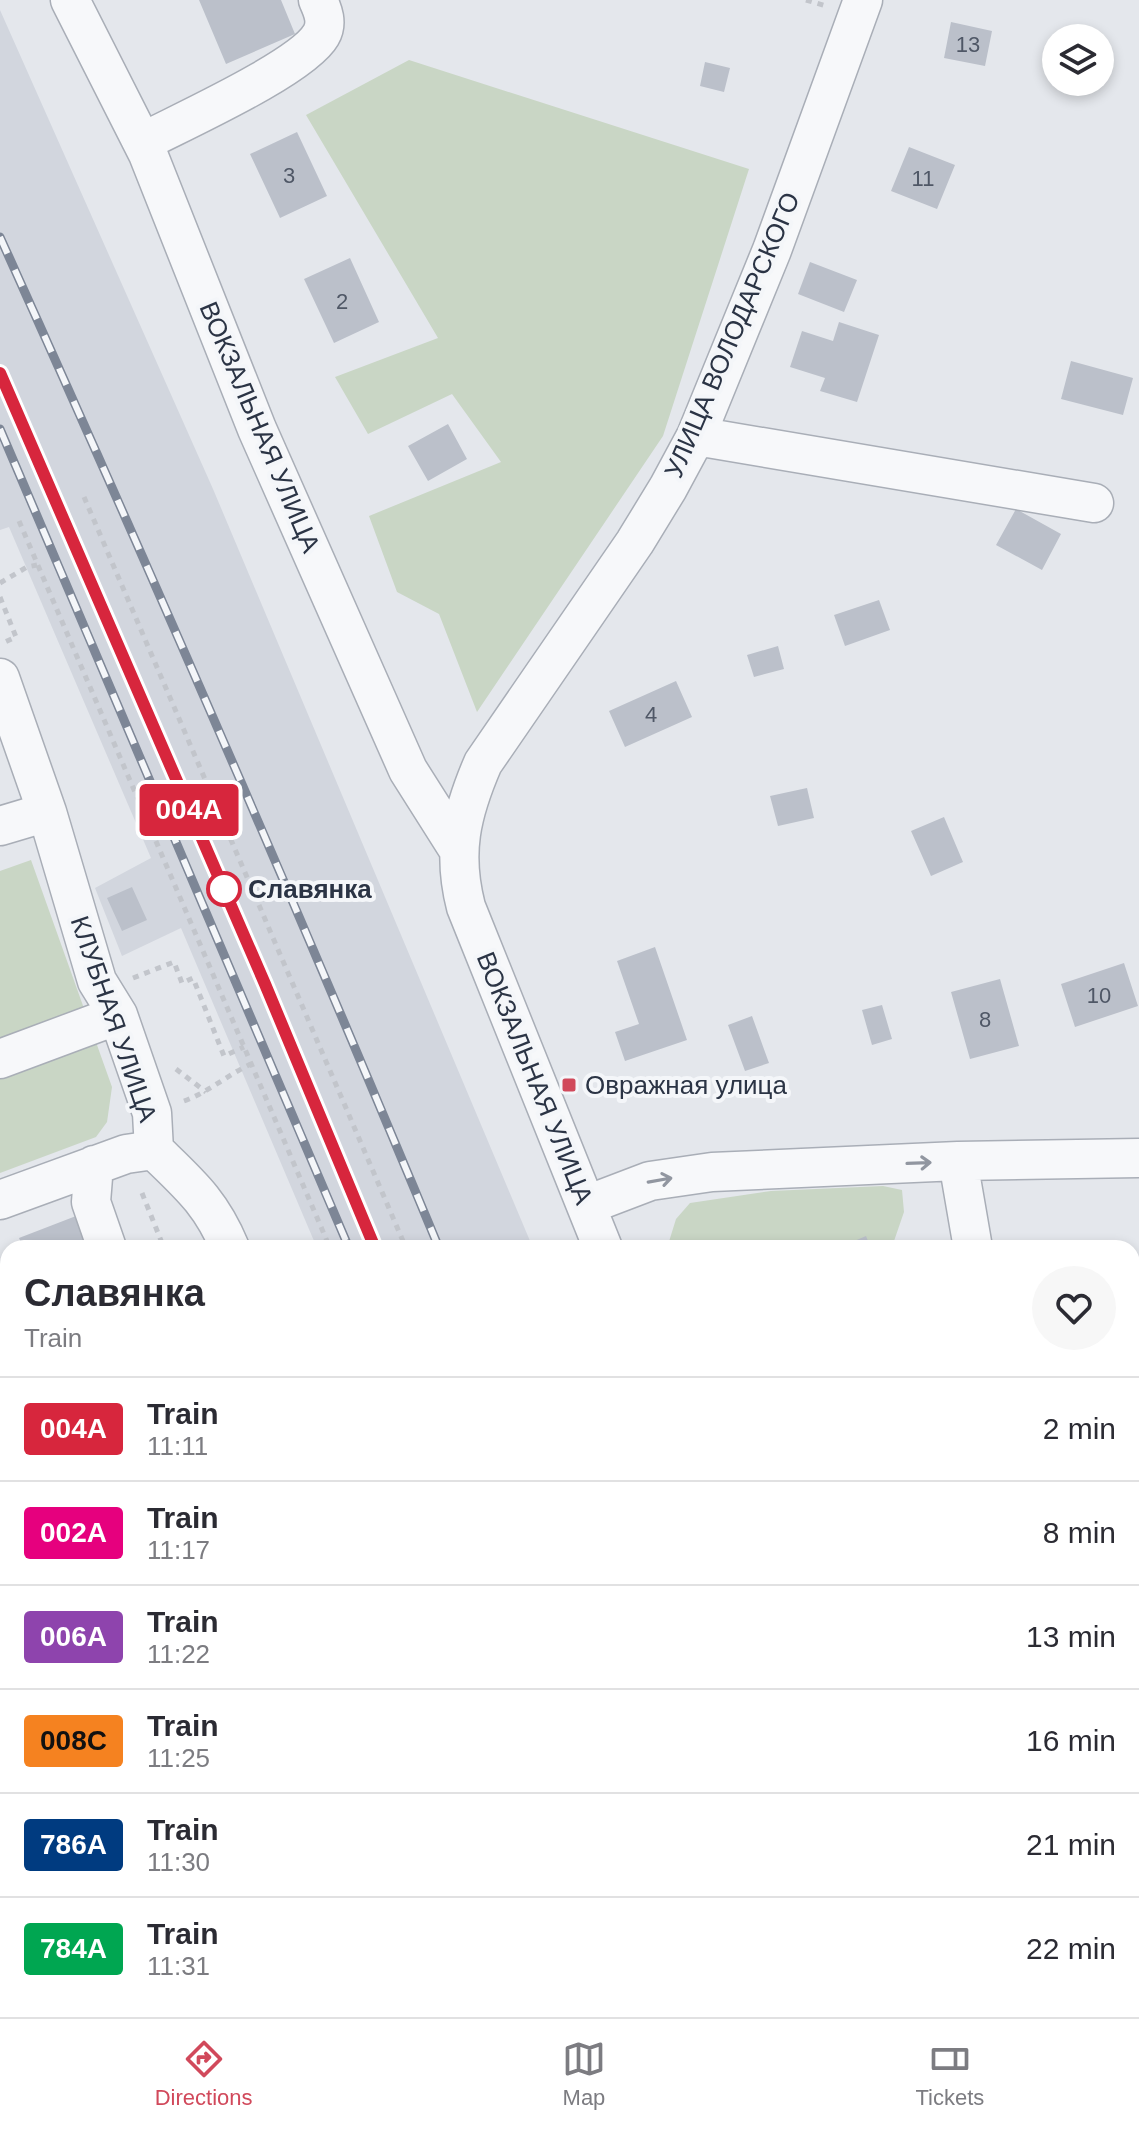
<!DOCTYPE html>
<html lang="en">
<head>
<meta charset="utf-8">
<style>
	:root { --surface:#fff; --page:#f7f7f7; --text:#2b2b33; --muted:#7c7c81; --line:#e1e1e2; --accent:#d1495b }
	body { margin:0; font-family:Helvetica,sans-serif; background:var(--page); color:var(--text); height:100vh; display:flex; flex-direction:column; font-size:30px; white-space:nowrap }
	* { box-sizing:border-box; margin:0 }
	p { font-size:26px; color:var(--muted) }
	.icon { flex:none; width:44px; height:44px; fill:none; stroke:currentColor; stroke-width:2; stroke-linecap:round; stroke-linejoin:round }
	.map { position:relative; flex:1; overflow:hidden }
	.details { position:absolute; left:0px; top:1240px; width:1140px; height:778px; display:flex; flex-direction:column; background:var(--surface); border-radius:24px 24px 0 0; box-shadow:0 4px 12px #0003 }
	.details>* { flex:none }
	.badge { padding:0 16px; border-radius:6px; font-size:28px; line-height:52px }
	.tools { position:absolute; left:1042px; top:24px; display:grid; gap:16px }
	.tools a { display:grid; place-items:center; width:72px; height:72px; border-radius:50%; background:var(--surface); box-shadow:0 4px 12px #0003; font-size:40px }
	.map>.badge { position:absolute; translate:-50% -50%; box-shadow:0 0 0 4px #fff }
	.round { display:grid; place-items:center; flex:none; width:84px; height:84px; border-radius:42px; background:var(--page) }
	.summary { display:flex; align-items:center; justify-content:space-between; height:136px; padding:0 24px }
	h1 { font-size:38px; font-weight:800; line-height:60px }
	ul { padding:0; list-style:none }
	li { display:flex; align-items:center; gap:24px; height:104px; padding:0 24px; border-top:2px solid var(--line) }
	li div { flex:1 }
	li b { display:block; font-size:30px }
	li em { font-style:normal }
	li .badge { min-width:88px; font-weight:700; text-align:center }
	.tabs { display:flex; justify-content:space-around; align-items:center; height:112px; border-top:2px solid var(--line); background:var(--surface); font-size:22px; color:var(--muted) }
	.tabs a { display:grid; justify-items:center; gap:4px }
	.tabs .active { color:var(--accent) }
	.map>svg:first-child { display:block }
	.built { fill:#d2d6de }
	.green { fill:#c9d6c5 }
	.building { fill:#bbc0ca }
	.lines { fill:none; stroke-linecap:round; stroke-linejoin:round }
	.minor-casing { stroke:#a9aeb7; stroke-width:41 }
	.path { stroke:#c2c5cb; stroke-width:5; stroke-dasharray:6 6; stroke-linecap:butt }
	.minor { stroke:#f7f8fa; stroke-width:38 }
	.rail-casing { stroke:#7d8696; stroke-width:9 }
	.rail { stroke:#f4f6f9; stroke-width:6; stroke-dasharray:18; stroke-linecap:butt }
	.oneway { stroke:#9196a0 }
	.line-casing { stroke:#fff; stroke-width:18 }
	.line { stroke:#d7263d; stroke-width:12 }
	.stop-dot { fill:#fff; stroke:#d7263d; stroke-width:4 }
	.poi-dot { fill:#d1495b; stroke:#f4f6f9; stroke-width:3 }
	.labels { text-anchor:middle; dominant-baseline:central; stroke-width:8; stroke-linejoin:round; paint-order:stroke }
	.number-label { font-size:22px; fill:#4f5766 }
	.street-label { font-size:26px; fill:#2b3445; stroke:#f4f6f9 }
	.stop-label { font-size:26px; font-weight:bold; fill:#2b3445; stroke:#f4f6f9; text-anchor:start }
	.poi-label { font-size:26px; fill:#2b3445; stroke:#f4f6f9; text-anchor:start }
</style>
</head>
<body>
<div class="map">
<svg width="1139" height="2017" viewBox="0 0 1139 2017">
	<rect width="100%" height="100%" fill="#e4e7ec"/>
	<path class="built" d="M0,10l213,479 320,759h-216l-136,-320 -59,28 -27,-68 56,-30 -142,-331 -9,3z"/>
	<path class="green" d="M409,60l340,109 -86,267 -186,276 -38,-98 -42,-22 -28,-76 132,-54 -49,-68 -84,40 -33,-57 103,-39 -132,-223z
		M31,860l81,227 -5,35 -11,15 -96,36v-302z
		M883,1186l19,4 2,22 -10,29 -22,7h-205l9,-29 14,-16 81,-12z
		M1132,1971l7,8v38h-180l-6,-7h179z"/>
	<path class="building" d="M199,0h82l14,34 -69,30z
		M951,22l41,9 -7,35 -41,-8z
		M705,62l25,6 -6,24 -24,-6z
		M297,132l30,64 -47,22 -30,-64z
		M909,147l46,18 -18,44 -46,-18z
		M350,258l29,64 -45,21 -30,-64z
		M810,262l47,18 -13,32 -46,-18z
		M839,322l40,13 -22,67 -37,-11 5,-13 -35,-11 12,-36 31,10z
		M1071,361l62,17 -10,37 -62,-16z
		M448,424l19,35 -39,22 -20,-35z
		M1016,509l45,25 -19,36 -46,-25z
		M879,600l11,30 -45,16 -11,-31z
		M778,646l6,23 -30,8 -7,-22z
		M676,681l16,36 -67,30 -16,-36z
		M807,788l7,30 -36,8 -8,-30z
		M944,817l19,45 -32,14 -20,-45z
		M132,887l15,33 -25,11 -15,-33z
		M655,947l32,93 -62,21 -10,-29 24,-8 -22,-63z
		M1124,963l14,43 -63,21 -14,-43z
		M1000,979l19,67 -49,13 -19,-67z
		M882,1005l10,34 -20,6 -10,-35z
		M752,1016l17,47 -24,8 -17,-46z
		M76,1216l13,32h-66l-4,-10z
		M866,1236l5,12h-33z
		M1132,1265h7v55l-7,1z
		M8,1420v77l-8,-21v-53z
		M1139,1628v63l-4,2 -3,-8v-54z"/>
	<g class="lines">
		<defs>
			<path id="minor" d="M70,0l78,154 109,275 151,341 50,79
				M143,142c38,-20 159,-74 178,-107 7,-12 2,-24 -3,-35
				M696,436l398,67
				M0,678l47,134 50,169 21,34 34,98 2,37c35,34 57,52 76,98
				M0,826l47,-14
				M0,1059l118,-44
				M958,1161l15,87
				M94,1165l-3,37 16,46
				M0,1200l126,-46 28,-4
				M587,1205l63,-24 62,-9 246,-11 181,-3
				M603,1248l-137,-341c-14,-54 -5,-93 17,-144l152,-221 33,-54 28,-52 76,-186 91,-250
				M0,1771l8,-3
				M463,2010l3,7
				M926,2010l4,7"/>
		</defs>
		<use href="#minor" class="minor-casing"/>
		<path class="path" d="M806,0l20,6
			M84,497l322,751
			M19,521l311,727
			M0,583l27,-16 10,-2
			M0,597l16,40 -11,5
			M133,978l41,-16 8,21 11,-5 31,78 20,-9
			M176,1069l30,23
			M184,1101c25,-9 43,-26 67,-37
			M142,1193l22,55
			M879,2010l4,7"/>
		<use href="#minor" class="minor"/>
		<defs>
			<path id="rail" d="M0,237c151,335 298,672 439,1011
				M0,373l265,611 110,264
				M0,429l349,819
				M674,2010l3,7
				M695,2010l3,7
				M758,2010l3,7"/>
		</defs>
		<use href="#rail" class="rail-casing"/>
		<use href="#rail" class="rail"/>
	</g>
	<defs><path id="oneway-shaft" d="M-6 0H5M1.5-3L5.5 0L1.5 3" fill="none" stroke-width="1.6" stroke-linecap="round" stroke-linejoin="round" transform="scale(2)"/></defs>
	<g class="oneway">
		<use href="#oneway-shaft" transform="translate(919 1163) rotate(-2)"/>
		<use href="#oneway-shaft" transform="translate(660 1180) rotate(-10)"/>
	</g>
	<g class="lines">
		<defs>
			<path id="line" d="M0,373l265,611 110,264"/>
		</defs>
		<use href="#line" class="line-casing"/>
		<use href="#line" class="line"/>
	</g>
	<circle class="stop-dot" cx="224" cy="889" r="16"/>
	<rect class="poi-dot" x="561" y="1077" width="16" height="16" rx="4"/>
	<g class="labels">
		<g class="number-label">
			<text x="968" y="44">13</text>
			<text x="289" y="175">3</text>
			<text x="923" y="178">11</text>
			<text x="342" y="301">2</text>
			<text x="651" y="714">4</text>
			<text x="1099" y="995">10</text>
			<text x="985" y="1019">8</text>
		</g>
		<g class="street-label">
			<text transform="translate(732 335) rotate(-67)">УЛИЦА ВОЛОДАРСКОГО</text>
			<text transform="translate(260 427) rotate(67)">ВОКЗАЛЬНАЯ УЛИЦА</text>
			<text transform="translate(114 1019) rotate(71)">КЛУБНАЯ УЛИЦА</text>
			<text transform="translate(535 1078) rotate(68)">ВОКЗАЛЬНАЯ УЛИЦА</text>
		</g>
		<g class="stop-label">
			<text x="248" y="889">Славянка</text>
		</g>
		<g class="poi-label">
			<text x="585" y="1085">Овражная улица</text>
		</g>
	</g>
</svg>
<div class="tools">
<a><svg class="icon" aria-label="layers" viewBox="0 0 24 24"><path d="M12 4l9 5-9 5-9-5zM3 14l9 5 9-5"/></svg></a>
</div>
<b class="badge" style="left:189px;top:810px;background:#d7263d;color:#fff">004А</b>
<section class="details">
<div class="summary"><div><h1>Славянка</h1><p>Train</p></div><a class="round"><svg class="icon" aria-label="heart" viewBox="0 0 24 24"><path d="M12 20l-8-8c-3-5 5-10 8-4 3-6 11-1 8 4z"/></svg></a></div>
<ul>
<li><span class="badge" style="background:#d7263d;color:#fff">004А</span><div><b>Train</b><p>11:11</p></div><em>2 min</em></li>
<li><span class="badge" style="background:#e6007e;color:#fff">002А</span><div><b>Train</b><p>11:17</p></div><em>8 min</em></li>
<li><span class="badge" style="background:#8e44ad;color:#fff">006А</span><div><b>Train</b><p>11:22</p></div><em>13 min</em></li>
<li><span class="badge" style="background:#f58220;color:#111">008С</span><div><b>Train</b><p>11:25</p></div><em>16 min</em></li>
<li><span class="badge" style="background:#003b80;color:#fff">786А</span><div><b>Train</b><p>11:30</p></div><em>21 min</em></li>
<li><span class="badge" style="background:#00a651;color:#fff">784А</span><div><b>Train</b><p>11:31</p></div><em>22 min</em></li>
</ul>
</section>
</div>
<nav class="tabs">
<a class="active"><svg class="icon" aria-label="directions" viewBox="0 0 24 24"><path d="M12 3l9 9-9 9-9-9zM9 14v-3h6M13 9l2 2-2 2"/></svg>Directions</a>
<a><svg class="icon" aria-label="map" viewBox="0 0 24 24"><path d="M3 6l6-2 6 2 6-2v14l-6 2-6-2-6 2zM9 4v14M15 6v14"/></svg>Map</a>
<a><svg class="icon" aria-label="tickets" viewBox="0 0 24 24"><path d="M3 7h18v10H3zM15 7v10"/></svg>Tickets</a>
</nav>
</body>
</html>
